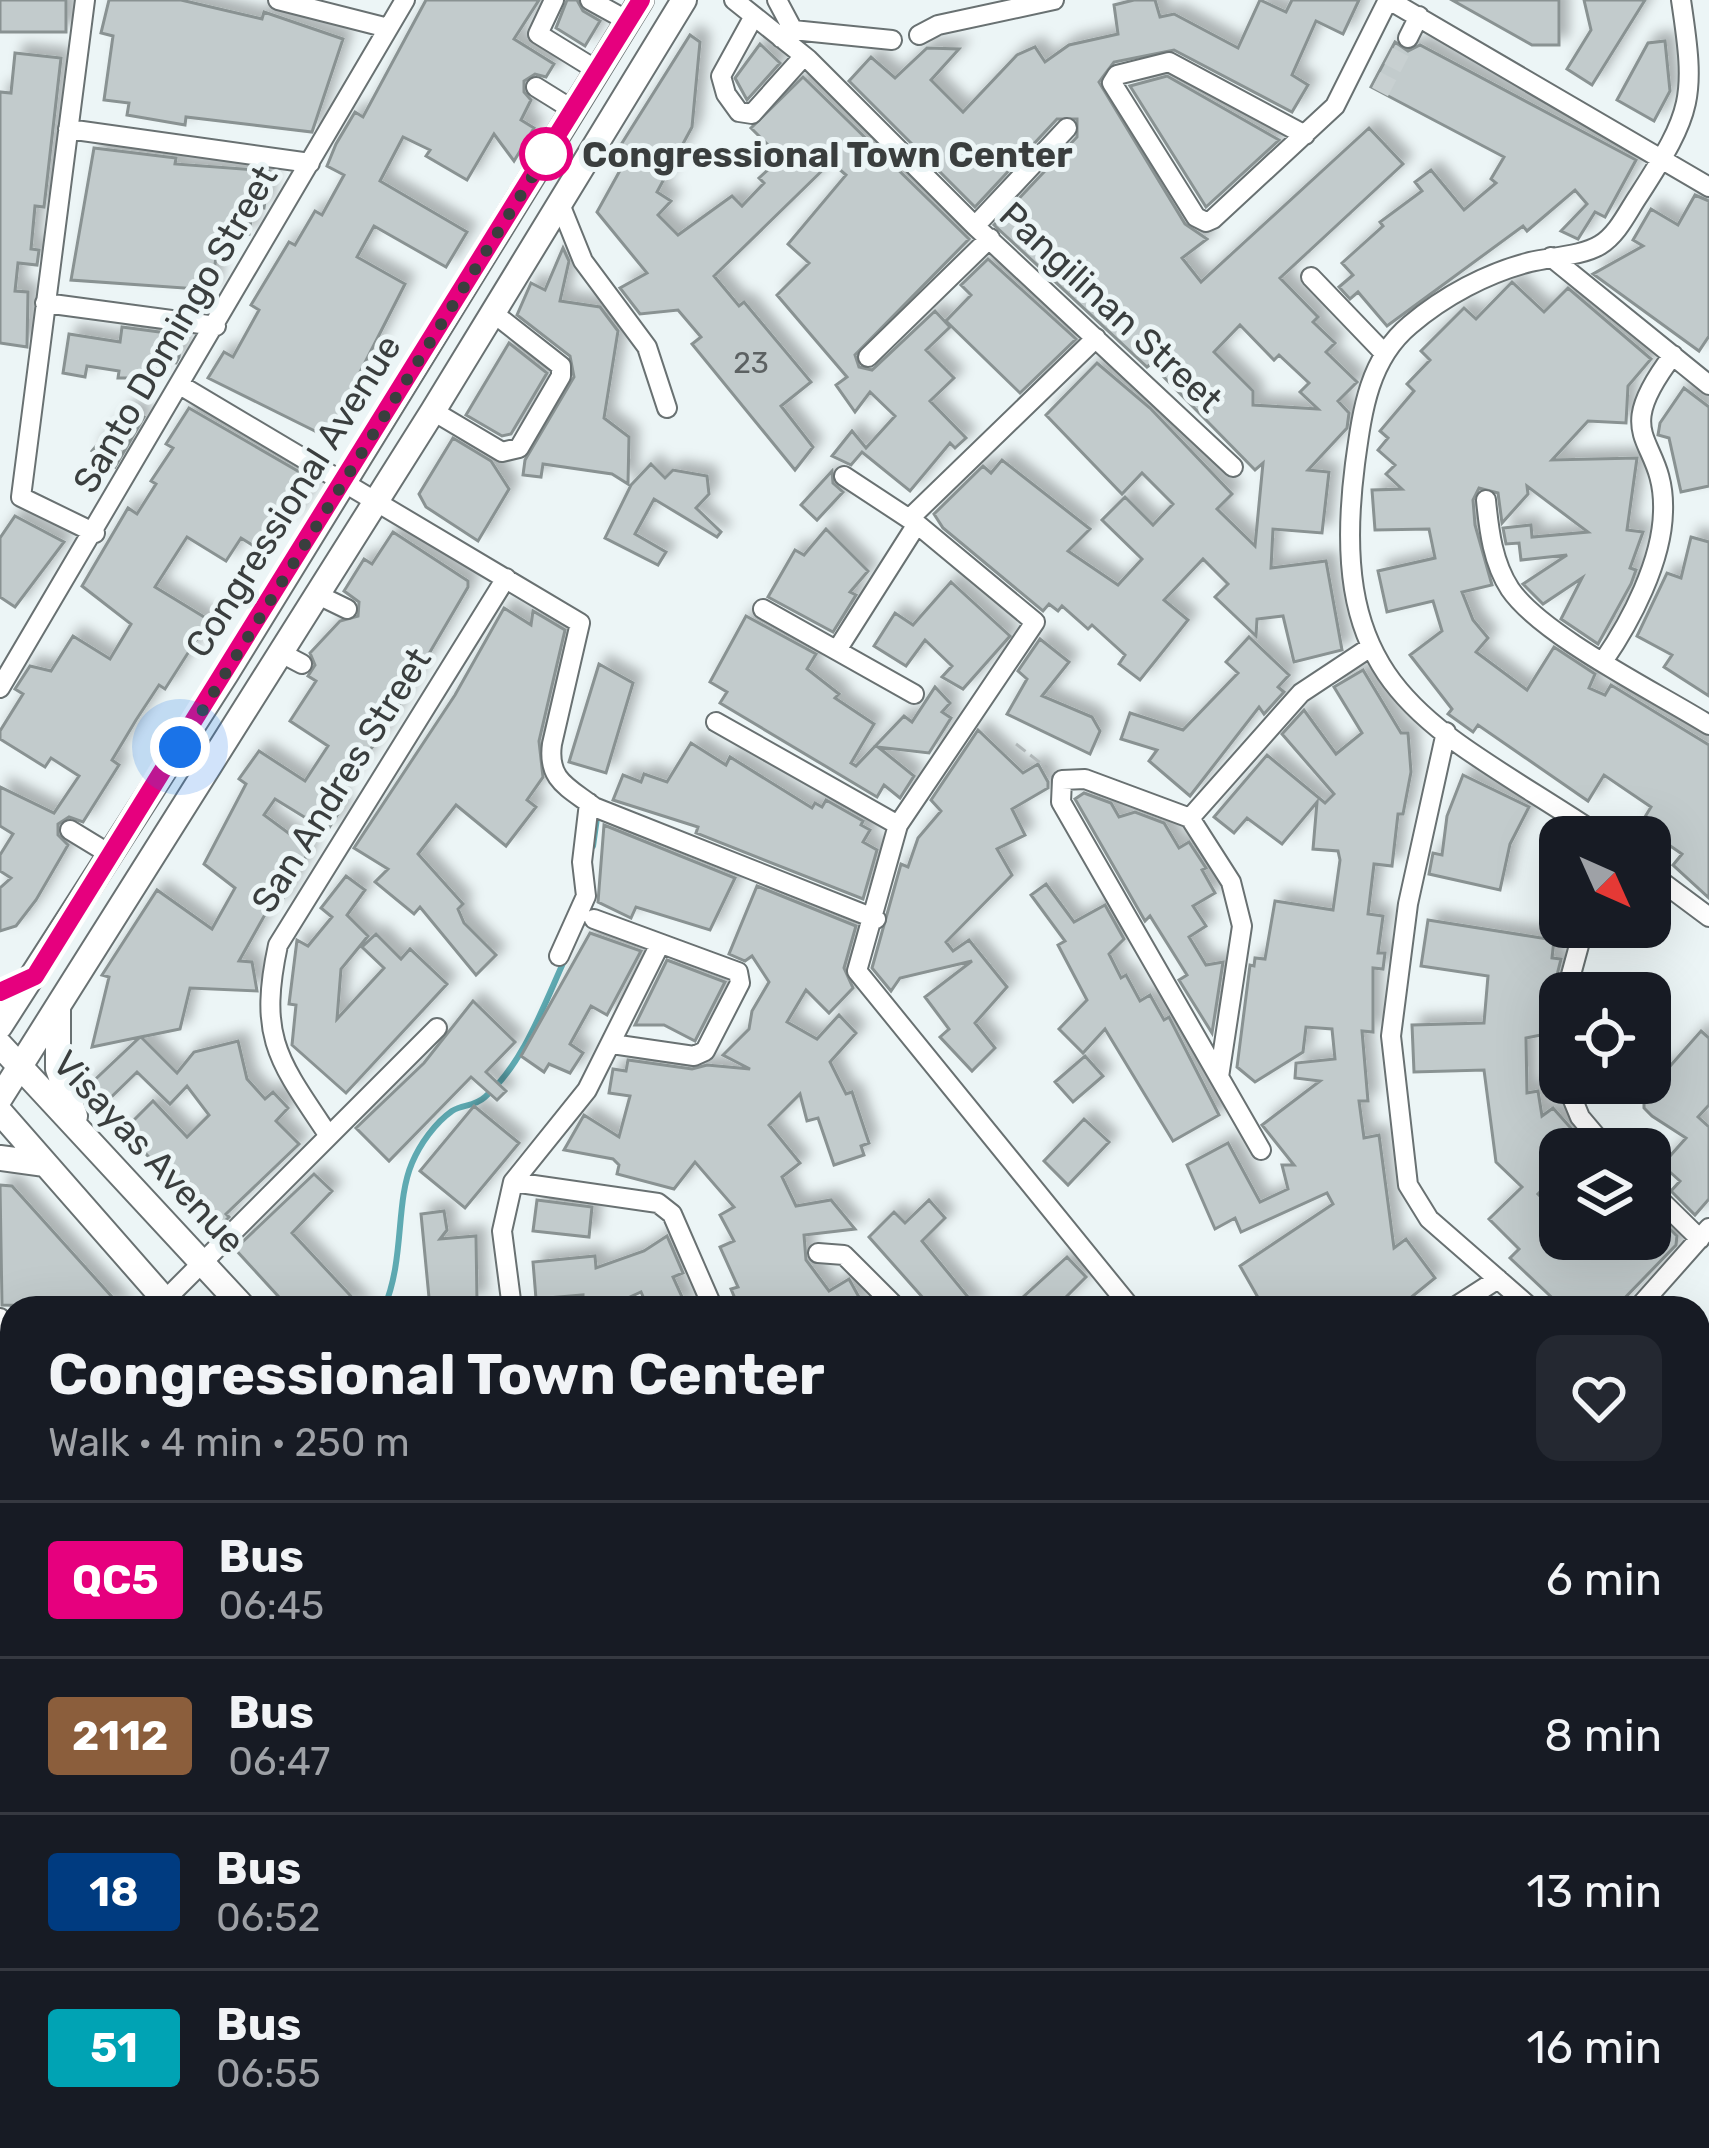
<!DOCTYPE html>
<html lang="en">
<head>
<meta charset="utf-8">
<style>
	:root { --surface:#171b24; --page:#242831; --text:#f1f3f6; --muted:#9ea1a6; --line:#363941 }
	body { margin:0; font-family:Rubik,sans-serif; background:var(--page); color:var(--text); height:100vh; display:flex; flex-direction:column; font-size:45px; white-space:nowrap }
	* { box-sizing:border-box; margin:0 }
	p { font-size:39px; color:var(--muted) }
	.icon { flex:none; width:66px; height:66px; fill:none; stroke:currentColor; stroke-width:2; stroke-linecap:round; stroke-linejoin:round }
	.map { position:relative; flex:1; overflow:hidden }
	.drawer { position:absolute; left:0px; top:1296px; width:1710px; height:852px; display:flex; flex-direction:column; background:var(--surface); border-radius:36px 36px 0 0; box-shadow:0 12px 48px #0002 }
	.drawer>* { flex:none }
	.badge { padding:0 24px; border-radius:9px; font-size:42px; line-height:78px }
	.needle { width:78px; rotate:135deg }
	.buttons { position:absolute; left:1539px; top:816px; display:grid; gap:24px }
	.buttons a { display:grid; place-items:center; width:132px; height:132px; border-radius:24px; background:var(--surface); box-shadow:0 12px 48px #0002; font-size:60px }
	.you { position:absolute; width:60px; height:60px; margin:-30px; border:9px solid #fff; border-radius:50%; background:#1a73e8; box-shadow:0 0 0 18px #1a73e833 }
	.map>.badge { position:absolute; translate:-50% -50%; box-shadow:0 0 0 6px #fff }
	.round { display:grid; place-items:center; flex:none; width:126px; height:126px; border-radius:24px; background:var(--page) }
	.headline { display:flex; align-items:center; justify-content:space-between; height:204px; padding:0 48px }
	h1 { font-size:57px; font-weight:700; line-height:90px }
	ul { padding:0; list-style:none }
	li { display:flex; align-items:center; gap:36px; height:156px; padding:0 48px; border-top:3px solid var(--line) }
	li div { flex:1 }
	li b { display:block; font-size:45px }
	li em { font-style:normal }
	li .badge { min-width:132px; font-weight:700; text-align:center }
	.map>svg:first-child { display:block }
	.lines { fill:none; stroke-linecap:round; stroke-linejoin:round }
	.stream { stroke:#5eaab2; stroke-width:6 }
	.building { fill:#c2cbcc; stroke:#899292; stroke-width:3; fill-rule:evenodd; filter:url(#shadow) }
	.minor-tunnel { stroke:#c8d0d1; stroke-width:18; stroke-dasharray:18 9; stroke-linecap:butt }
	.minor-casing { stroke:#697172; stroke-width:22 }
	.major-casing { stroke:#697172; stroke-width:28 }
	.path { stroke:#b0b7b8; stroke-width:3; stroke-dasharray:12 6; stroke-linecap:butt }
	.minor { stroke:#fff; stroke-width:18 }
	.major { stroke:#fff; stroke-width:24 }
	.line-casing { stroke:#fff; stroke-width:27 }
	.line { stroke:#e6007e; stroke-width:18 }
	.walk { stroke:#3a3e3e; stroke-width:12; stroke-dasharray:0 21.6 }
	.stop-dot { fill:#fff; stroke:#e6007e; stroke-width:6 }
	.labels { text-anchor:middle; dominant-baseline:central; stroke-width:10; stroke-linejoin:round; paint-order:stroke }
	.number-label { font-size:30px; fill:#5c6162 }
	.stop-label { font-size:36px; font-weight:bold; fill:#3a3e3e; stroke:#ecf5f6; text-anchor:start }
	.street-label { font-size:36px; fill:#3a3e3e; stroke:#ecf5f6 }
</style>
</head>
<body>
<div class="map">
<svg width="1709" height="2148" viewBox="0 0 1709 2148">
	<defs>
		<filter id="shadow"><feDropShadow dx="9" dy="-9" stdDeviation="6" flood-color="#0004"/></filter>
	</defs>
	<rect width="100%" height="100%" fill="#ecf5f6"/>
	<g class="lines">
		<path class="stream" d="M593,846l5,-35
			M384,1308c21,-49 11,-105 28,-145 8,-19 23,-40 40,-52 11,-7 22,-4 33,-14 38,-33 59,-92 79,-136"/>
	</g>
	<path class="building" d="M0,0h66v32h-66z
		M109,0h72l81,19 2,-7 79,27 -31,93 -126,-15 -1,8 -58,-10 2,-12 -25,-3 9,-64 -12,-3z
		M426,0h113l-25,39 40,25 -8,13 -11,-3 -11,7v11l7,8 -10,20 13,8 -20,33 -20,-27 -27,46 -41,-24 4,-6 -27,-13 -23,44 87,51 -21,35 -72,-41 -17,31 48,27 -78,153 -119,-59 16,-26 9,5 26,-47 -8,-5 38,-63 6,3 20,-34 7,4 22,-40 -17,-9 9,-22 19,-32 8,5z
		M567,0h10l6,11 17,10 -15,25 -29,-18z
		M1134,0h21l5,17 14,-3 64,34 22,-48 26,12 6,-12h67l-16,34 -27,-13 -24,54 16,10 -16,27 -118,-62 -60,12 -15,20 86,142 22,15 -25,19 19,24 168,-154 34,36 -123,114 38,39 -5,5 22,21 -9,9 31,30 -19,19 11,12 -2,15 -39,42 21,2 -7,61 -49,-4 -2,39 55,-7 16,89 -48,12 -11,-46 -26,3 -1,17 -41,-39 13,-13 -25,-25 -39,41 24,20 -48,60 -21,-16 6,-9 -33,-30 -4,4 -26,-23 -4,5 -9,-7 -6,7 -100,-83 -9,-14 49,-48 8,7 11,-13 88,69 -22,22 50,34 24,-26 -40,-39 23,-23 28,28 20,-21 -31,-31 -20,21 -76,-79 51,-52 53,45 82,86 -15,15 38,37 8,-83 -8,7 -104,-106 -4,3 -153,-142 83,-88v-18h-20l-82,88 -126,-126 22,-24 24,21 32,-30 32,1 -28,31 32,32 54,-57 18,-8 10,15 24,-17 49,-11 -4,-29zM1240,325l34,35 5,-5 30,28 -9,9 18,17 -65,-4v-14l-39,-39z
		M1452,0h107v45h-27z
		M1584,0h61l-53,85 -25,-16 24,-39z
		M690,35l10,7 -8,85 -35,65 14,9 -13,14 20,20 54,-39 10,10 22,-23 -5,-5 22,-20 -30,-30 52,-51 166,162 -114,116 4,12 13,3 63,-59 15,16 -24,23 28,28 -24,23 36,37 -11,10 -5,-5 -40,48 -48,-39 -11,13 -19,-9 20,-25 14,17 29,-32 -25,-24 -15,20 -19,-27 11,-8 -70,-82 32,-32 -21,-19 58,-69 -15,-13 -117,114 25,30 5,-4 67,80 -30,24 32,41 -18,23 -103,-126 9,-7 -23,-27 -38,4 -20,-26 27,-15 -50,-61 26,-47 -11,-6z
		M1665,41l5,50 -16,30 -37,-21 31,-57z
		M1395,42l13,9 12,-6 216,115 -31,57 -10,-5 -17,27 -17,-8 26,-27 -12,-14 -48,41 -4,-5 -136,100 -29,-34 -8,7 -11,-12 14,-12 -11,-12 41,-37 -3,-4 42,-31 -7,-9 16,-12 33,40 32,-27 -5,-4 13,-22 -133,-70z
		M760,44l20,19 -33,37 -12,-22z
		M15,53l46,5 -17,149 -9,-1 -4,43 8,1 -2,15 -19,-2 -3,28 13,1 -1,55 -27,-4v-251l11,1z
		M1167,76l112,64 -73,67 -76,-121z
		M94,148l82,10 -1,6 94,7 -5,37 -11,-2 -4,28 -30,-3 -7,59 -141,-10z
		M1695,195l14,6v135l-10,15 -106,-77 50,-28 -10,-6 18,-31 27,16z
		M563,248l6,13 -9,40 40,6 18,24 -14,87 25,19 -1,47 -16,-10 -69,-10 -2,13 -18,-2 2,-15 49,-83 -4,-21 -53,-41 14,-32 14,7z
		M988,259l88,80 -56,54 -74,-72 25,-26 -10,-10z
		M1512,282l32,30 24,-24 83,71 -23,27 -2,37 -38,-2 -36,39 85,-2 -10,72 16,2 -13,36 6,2 -5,14 -33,60 -37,-25 21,-41 -39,26 -20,-20 44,-29 -46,5 -2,-17 -13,1 -3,-16 28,-3 1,12 56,-5 -61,-46 1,8 -26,29 -4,-30 -19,-5 -6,12 2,25 17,60 -30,7 11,28 15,18 -12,14 51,38 27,-43 41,27 -6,14 16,7 6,-10 98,60v153l-36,-33 9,-11 -42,-29 11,-18 -47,-32 -16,26 -110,-76 -5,7 -25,-18 4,-5 -42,-54 32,-24 -9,-30 -46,11 -9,-41 57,-13 -6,-29 -54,1 -3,-40 30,-1 -16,-15 9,-9 -17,-15 10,-12 -8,-7 34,-40 -7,-7 23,-24 -9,-9 43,-43 12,11z
		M122,327l60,8 -3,22 -3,6 -19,-2v17h-39l1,-7 -32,-5 -2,11 -22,-4 6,-39 51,8z
		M509,343l38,30 -36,61 -9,2 -36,-21z
		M1684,388l25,19v79l-28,6 -12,-54 -11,-3 2,-12z
		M129,407l15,10 -29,50 -23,-16z
		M189,408l126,73 -26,41 -11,-7 -21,33 -16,-10 -15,23 -39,-24 -9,14 -23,36 54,33 -44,69 -6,-4 -23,35 -24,40 7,5 -36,57 -14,-5 -11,7v11l10,10 -32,55 -20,26 -16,5v-43l11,-10 -11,-7v-16l13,-21 -13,-8v-39l54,26 25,-37 -28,-18 -6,9 -45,-28v-8l23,-37 -8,-5 15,-23 21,5 22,-35 37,23 21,-35 -49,-38 46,-78 9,6 19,-30 -5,-3 22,-33 -7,-4z
		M453,438l38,23 18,28 -31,52 -52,-34 -7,-13z
		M651,464l14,14 8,-8 34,6 2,18 -13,14 25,24 -4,5 -63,-38 -19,35 31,18 -8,13 -53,-27 26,-53z
		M832,471l1,12 10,9 -26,28 -16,-15z
		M15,516l49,26 -49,65 -15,-10v-59z
		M826,529l42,42 -18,21 6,3 -23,37 -65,-35 27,-47 9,5z
		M393,532l75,49v6l-86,147 -49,66 10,6 -16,25 -52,-32 -11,16 46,34 -31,57 -7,-4 -33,59 13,1 5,29 -67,-3 -10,41 -39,8 36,36 17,-21 44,-11 9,38 18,20 8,-7 15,16 -12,13 23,23 -73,70 3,3 -13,13 -92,-100 29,-29 34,36 22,-22 -22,-29 -17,18 -33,-32 -36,35 -16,-18 55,-52 -48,10 17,-70 -7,-2 55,-85 55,39 23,-41 -31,-24 42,-80 -7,-5 20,-28 46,30 23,-35 -38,-25 26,-40 -8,-5 7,-11 -5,-12 30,-32 18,-5 1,-14 -15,-11 20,-32 8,5z
		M1691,537l18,5v154l-45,-29 8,-12 -35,-19 30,-63 14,5z
		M951,582l59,54 -47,53 -21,-12 10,-11 -27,-26 -19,26 -32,-20 21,-33 18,12z
		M504,608l27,17 2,-14 32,19 -26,111 4,36 -16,23 9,7 -30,39 -50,-41 -38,49 45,50 -5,5 6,14 32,32 -20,20 -56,-68 -6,7 -39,-32 13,-13 -34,-21 101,-153z
		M746,616l70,38 -9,15 32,25 -4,4 39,26 -23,39 5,3 48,-50 8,6 23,-35 15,16 -8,9 9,6 -22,35 -51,-6 36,29 -14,22 -16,-13 -7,12 -157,-94 7,-11 -17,-10z
		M1249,637l40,38 -11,12 6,5 -20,22 -5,-7 -69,89 -41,-35 8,-11 -36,-11 9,-26 53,17 55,-57 -12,-11z
		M1040,639l29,23 -27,34 50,21 8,14 -10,23 -83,-40 20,-35 -9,-8z
		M599,664l34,19 -27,90 -37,-11z
		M1363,670l38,63h7l3,39 -8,42h-5l-6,52 -18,-2 -6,50 15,2 -5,37h7l-2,16 -10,-1v64l-11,-1 6,70h-9l5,37 15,-3 15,113 12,-9 29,39 -37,30h-134l-24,-42 93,-62 -6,-11 -86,39 -6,-14 -20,11 -28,-64 41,-22 32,59 28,-13 -6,-24h12l-32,-40 58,-44 -25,-3 1,-15 39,-4 -3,-30 -26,-2 -3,25 -48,30 -18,-15 13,-102 4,1 1,-8 10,1 10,-58 58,9 7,-50 -2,-9 -25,-2 4,-47 -35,42 -35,-26 -13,15 -20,-16 53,-62 58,48 9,-9 -52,-60 22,-24 32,44 26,-21 -28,-46z
		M978,730l45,43 15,-9 10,18v6l-36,21 13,26 -28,14 15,26 -66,67 7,9 16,-11 38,47 -32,36 20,25 -23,23 -32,-34 9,-8 -24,-32 47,-36 -72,17 -9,13 -19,-23 29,-104 7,3 10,-29 23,-27 -10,-11z
		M691,743l35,22 4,-8 82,51 3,-5 7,4 4,-7 37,21 -2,4 9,5 -7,12 14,8 -14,49 -167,-66 2,-6 -85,-27 10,-25 18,7 3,-8 23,8z
		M1463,775l66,32 -19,37 -10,46 -71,-16 4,-21 9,2 5,-39z
		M1084,793l27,10 8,14 16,-5 29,11 15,25 10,-6 17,26 -4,2 13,23 -22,13 13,20 -17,11 17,28 17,-3 -11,71 -33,-53 8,-5 -37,-59 -5,5 -70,-122z
		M604,825l131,53 -25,52 -74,-23 -5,11 -33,-16z
		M346,876l19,14 -18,25 21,21 -27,33 -4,50 47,-51 -22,-21 14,-13 25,25 9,-10 37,35 -101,109 -54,-48 4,-40 -7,-1 8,-64 11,6 24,-29 -11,-9z
		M1046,884l28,38 31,-17 19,34 -15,15 12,24 5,-3 14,26 10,-6 14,25 5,-3 50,98 -46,26 -68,-112 -22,24 -24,-24 28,-29 -29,-55 7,-4 -34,-46z
		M757,886l99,40 -12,42 9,20 -24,25 -23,-23 -19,32 30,17 22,-24 17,18 -26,29 16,32 6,-2 17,51 -8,3 3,9 -30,10 -16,-47 -11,3 -7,-27 -31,31 31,38 -18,14 14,29 35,-6 24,29 -51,6 2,25 23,31 20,-12 16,29h-126l-8,-19 7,-2 -18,-40 14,-6 -14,-26 14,-8 -39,-45 -21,27 -57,-15 2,-9 -6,-6 -49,-9 20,-35 35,22 11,-41 -21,-3 4,-24 13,2 2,-11 64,9 15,-4 43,4 -27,-14 26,-26 3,-18 17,-29 -17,-26 -7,5 -16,-7z
		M1428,920l126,20 -2,18 9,1 -7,28 -10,-2 -3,50 -15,3 1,55 11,-2 4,25 11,-8 32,36 -25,5v22l-22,23 22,22v23h90v-30l27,27 -1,9 -61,63h-52l-53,-50 9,-9 -30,-30 33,-32 -26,-25 -12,-92 -70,2 -2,-47 72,-2 4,-47 -67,-10z
		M590,933l51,18 -34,64 -16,-9 -21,38 13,9 -13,20 -21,-9 -5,8 -23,-16z
		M667,960l58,22 -30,59 -31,-16h-29z
		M473,1001l42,41 -29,30 20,19 -9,9 -26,-23 -82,84 -33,-33 68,-65z
		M1701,1031l8,7v67l-11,12 11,10v72l-14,16 -24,-24 9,-10 -18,-16 24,-27 -34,-22 -8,-8v-15l-11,-10h17v-21l13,12z
		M1085,1056l18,20 -30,26 -18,-20z
		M474,1106l45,37 -54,65 -45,-37z
		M1084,1119l25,23 -41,43 -24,-24z
		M314,1174l18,17 -40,42 70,75h-73l-54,-59z
		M0,1185l12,1 110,122 -120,-3z
		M537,1200l55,7 -3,30 -56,-6z
		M929,1200l16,18 -23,23 55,67h-45l-63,-71 25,-25 11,11z
		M444,1211l3,19 -7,9 36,-3 1,64 -47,8 -9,-94z
		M667,1236l16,37 -10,4 14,31h-39l-7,-16 -22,10 -36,-1v-6l-47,4 -3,-37 62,-6 1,12 48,-17z
		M1067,1257l19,20 -31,31h-44z"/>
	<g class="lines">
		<path class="minor-tunnel" d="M1380,92l28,-54"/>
		<defs>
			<path id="minor" d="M85,0l-64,497 74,36
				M278,0l110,28
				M554,0l-16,34 60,37
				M590,0l38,21
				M734,0l74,59 167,167 258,241
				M777,0l16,30
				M1389,0l320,187
				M754,16l-33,60 5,18 13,18 13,2 52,-58
				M919,35l19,-10 116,-25
				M781,38l12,-8 99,10
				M1408,38l11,-22
				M536,87l37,23
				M68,129l242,34
				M1305,135l-136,-73 -52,13 -5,8 84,134 10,5 7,-3 122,-113 53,-106
				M560,204l23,57 64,86 20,61
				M975,226l92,-98
				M1551,257l158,128
				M1311,277l73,76
				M45,303l171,23
				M868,357l122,-119
				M180,385l400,238 -28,121c-5,36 16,43 42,63l282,112
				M433,411l69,41 17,-4 42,-72v-10l-69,-54
				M844,476l73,48 118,98 -137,203 -41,146 274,337
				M1486,500c3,31 7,63 24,89 32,47 148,104 199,136
				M910,518l186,-180
				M316,594l31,15
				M763,609l151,85
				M837,650l80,-126
				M281,653l21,11
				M1604,660c27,-39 58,-99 59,-148 3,-77 -57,-69 10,-157
				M0,688l405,-688
				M716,722l182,103
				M1446,732l-38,172 -17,132 17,149 21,34 102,89
				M1190,818l111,-125 68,-45
				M70,830l41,25
				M1602,837c-169,-113 -277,-139 -247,-373 7,-51 13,-104 55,-139 34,-29 77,-52 120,-63 21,-5 52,-6 70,-17 18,-11 28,-34 39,-50 54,-84 57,-96 42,-195
				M1650,873l59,44
				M594,919l144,53 2,11 -35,68 -11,5 -82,-12
				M559,956l27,-60 -4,-34 7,-59
				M1566,993l18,-66
				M1560,1033v13
				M1219,1077l23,-151 -11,-44 -41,-64 -105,-39 -23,1 -1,22 200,348
				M1566,1083l14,34 27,32
				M329,1136c-51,-76 -71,-98 -51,-191l228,-367
				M513,1182l145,21 14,11 41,94
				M1650,1190l50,49
				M818,1253l26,2 53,53
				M165,1300l272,-272
				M512,1308l-10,-77 11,-49 74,-92 73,-146
				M1453,1308l45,-29
				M1638,1308l71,-80
				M0,1318l12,13
				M0,1468l12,-38
				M0,1564h12
				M1698,1666l11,13
				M0,1691h12
				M0,1828l12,1
				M1698,1934l11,-7
				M1698,1999l11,11
				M785,2136l10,12
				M894,2136l10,12
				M938,2136l8,12
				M998,2136l6,12
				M1086,2136l6,12
				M1179,2136l2,12
				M1330,2136l1,12
				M1632,2136l11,12
				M1491,2148l16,-12"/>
			<path id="major" d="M58,1010v59l17,47
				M0,1026l226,-352 415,-674
				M0,1045l244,263
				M0,1098l433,-687 251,-411
				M0,1112l172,196
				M0,1158l45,6
				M1698,1505l11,-8
				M663,2148l23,-12"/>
		</defs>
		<use href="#minor" class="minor-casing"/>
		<use href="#major" class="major-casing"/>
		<path class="path" d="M1016,744l31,24"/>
		<use href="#minor" class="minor"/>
		<use href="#major" class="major"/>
	</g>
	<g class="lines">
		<defs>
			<path id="line" d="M0,992l35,-16 606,-976"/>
		</defs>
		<use href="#line" class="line-casing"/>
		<use href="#line" class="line"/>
		<path class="walk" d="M180,747l370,-599 -4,6"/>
	</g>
	<circle class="stop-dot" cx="546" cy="154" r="24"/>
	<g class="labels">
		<g class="number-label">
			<text x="751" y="363">23</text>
		</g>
		<g class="stop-label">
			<text x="582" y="154">Congressional Town Center</text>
		</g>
		<g class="street-label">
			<text transform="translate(1111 307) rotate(43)">Pangilinan Street</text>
			<text transform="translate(175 329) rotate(-60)">Santo Domingo Street</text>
			<text transform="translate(293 496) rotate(-58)">Congressional Avenue</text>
			<text transform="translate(341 780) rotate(-58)">San Andres Street</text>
			<text transform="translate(149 1152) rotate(47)">Visayas Avenue</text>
		</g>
	</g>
</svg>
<div class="buttons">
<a><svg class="needle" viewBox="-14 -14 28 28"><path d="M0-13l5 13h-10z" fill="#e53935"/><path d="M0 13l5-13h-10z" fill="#9ea1a6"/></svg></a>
<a><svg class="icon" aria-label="locate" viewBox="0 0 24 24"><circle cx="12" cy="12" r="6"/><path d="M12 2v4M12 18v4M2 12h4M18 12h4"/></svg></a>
<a><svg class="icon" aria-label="layers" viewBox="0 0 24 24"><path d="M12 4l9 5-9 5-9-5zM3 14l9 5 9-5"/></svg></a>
</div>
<div class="you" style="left:180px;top:747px"></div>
<section class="drawer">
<div class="headline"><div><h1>Congressional Town Center</h1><p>Walk · 4 min · 250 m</p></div><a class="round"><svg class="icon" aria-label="heart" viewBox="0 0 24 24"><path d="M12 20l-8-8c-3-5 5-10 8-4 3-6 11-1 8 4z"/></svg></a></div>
<ul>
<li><span class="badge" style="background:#e6007e;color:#fff">QC5</span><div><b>Bus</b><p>06:45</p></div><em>6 min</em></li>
<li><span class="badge" style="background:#8b5e3c;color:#fff">2112</span><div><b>Bus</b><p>06:47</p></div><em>8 min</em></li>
<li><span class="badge" style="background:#003b80;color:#fff">18</span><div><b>Bus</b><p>06:52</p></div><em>13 min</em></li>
<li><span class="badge" style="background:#00a3b4;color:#fff">51</span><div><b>Bus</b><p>06:55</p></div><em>16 min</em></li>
</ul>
</section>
</div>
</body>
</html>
